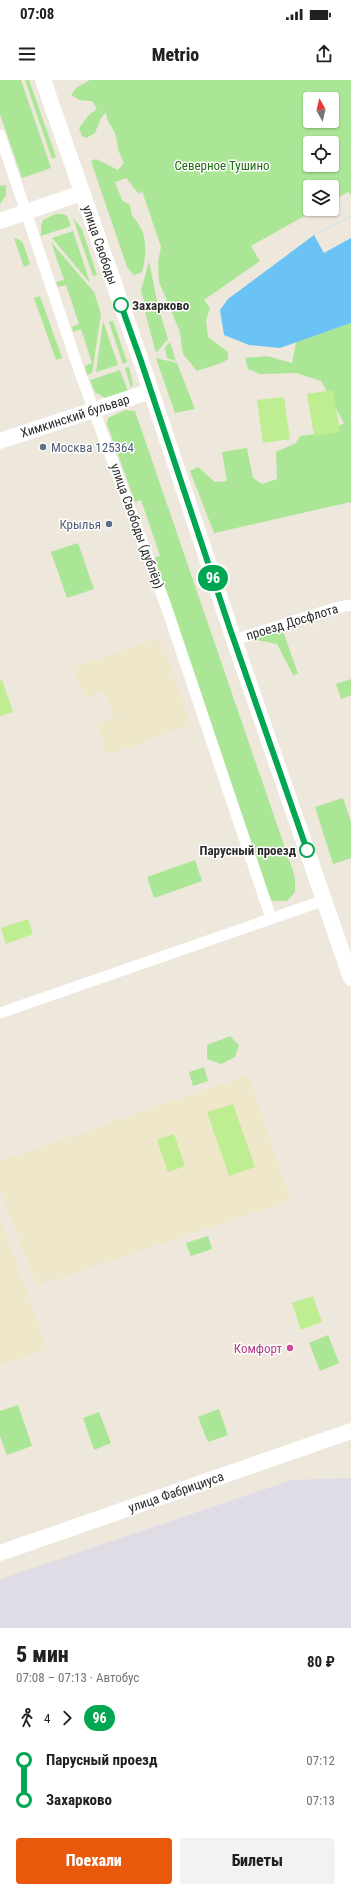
<!DOCTYPE html>
<html lang="ru">
<head>
<meta charset="utf-8">
<style>
	:root { --surface:#fff; --page:#f2f2f2; --text:#202124; --muted:#757577; --accent:#ea580c }
	body { margin:0; font-family:"Roboto Condensed",sans-serif; background:var(--page); color:var(--text); height:100vh; display:flex; flex-direction:column; font-size:15px; white-space:nowrap }
	* { box-sizing:border-box; margin:0 }
	p { font-size:13px; color:var(--muted) }
	.icon { flex:none; width:22px; height:22px; fill:none; stroke:currentColor; stroke-width:2; stroke-linecap:round; stroke-linejoin:round }
	.map { position:relative; height:1548px; overflow:hidden }
	.details { display:flex; flex-direction:column; background:var(--surface); flex:1 }
	.details>* { flex:none }
	.badge { padding:0 8px; border-radius:13px; font-size:14px; line-height:26px }
	.needle { width:26px; rotate:352deg }
	.tools { position:absolute; left:303px; top:12px; display:grid; gap:8px }
	.tools a { display:grid; place-items:center; width:36px; height:36px; border-radius:4px; background:var(--surface); box-shadow:0 1px 3px #0004; font-size:20px }
	.map>.badge { position:absolute; translate:-50% -50%; box-shadow:0 0 0 2px #fff }
	.legs { display:flex; align-items:center; gap:6px; height:44px; padding:0 16px; font-size:13px }
	.legs p { margin-inline-start:auto }
	.head { display:flex; align-items:center; justify-content:space-between; height:68px; padding:0 16px }
	h1 { font-size:22px; font-weight:800; line-height:30px }
	.primary-button { display:flex; gap:8px; margin-top:auto; padding:8px 16px }
	.primary-button a { flex:1; height:46px; border-radius:4px; background:var(--accent); color:#fff; font-size:16px; font-weight:800; line-height:46px; text-align:center }
	.primary-button a+a { background:var(--page); color:var(--text) }
	ul { padding:0 16px; list-style:none }
	li { display:flex; align-items:center; gap:14px; height:40px; font-size:15px }
	li i { display:grid; place-items:center; width:6px; height:100%; margin:0 5px; background:currentColor }
	li i::after { content:''; width:10px; height:10px; margin:-5px; border:3px solid; border-radius:50%; background:var(--surface) }
	li p { margin-inline-start:auto }
	li:first-child i { background:linear-gradient(#0000 50%,currentColor 0) }
	li:last-child i { background:linear-gradient(currentColor 50%,#0000 0) }
	.status { display:flex; justify-content:space-between; align-items:center; height:28px; padding:0 20px; background:var(--surface); direction:ltr }
	.status svg { height:11px; fill:currentColor }
	header { display:flex; justify-content:space-between; align-items:center; height:52px; padding:0 16px; background:var(--surface); font-size:18px; font-weight:800 }
	.map>svg:first-child { display:block }
	.industrial { fill:#e0dce5 }
	.education { fill:#efe7ca }
	.green { fill:#aae695; fill-rule:evenodd }
	.pitch { fill:#beee91 }
	.water { fill:#6ac3f4 }
	.pier { fill:#ede7dc }
	.lines { fill:none; stroke-linecap:round; stroke-linejoin:round }
	.street { stroke:#fff; stroke-width:11 }
	.secondary { stroke:#fff; stroke-width:16 }
	.line-1-casing { stroke:#fff; stroke-width:9 }
	.line-1 { stroke:#00a651; stroke-width:6 }
	.stop-1-dot { fill:#fff; stroke:#00a651; stroke-width:2 }
	.service-dot { fill:#5c6f8a; stroke:#fff; stroke-width:1.5 }
	.hotel-dot { fill:#d1479c; stroke:#fff; stroke-width:1.5 }
	.labels { text-anchor:middle; dominant-baseline:central; stroke-width:3; stroke-linejoin:round; paint-order:stroke }
	.park-label { font-size:13px; fill:#216b17; stroke:#fff }
	.street-label { font-size:13px; fill:#2a2a2a; stroke:#fff }
	.stop-label { font-size:13px; font-weight:bold; fill:#2a2a2a; stroke:#fff; text-anchor:start }
	.service-label { font-size:13px; fill:#4e5e75; stroke:#fff; text-anchor:start }
	.hotel-label { font-size:13px; fill:#b23c85; stroke:#fff; text-anchor:end }
</style>
</head>
<body>
<div class="status"><b>07:08</b><svg viewBox="0 0 49 12"><path d="M0 12V9h3v3zM5 12V6h3v6zM10 12V3h3v9zM15 12V0h3v12zM26 1h20v11H26zM47 4h2v5h-2z"/></svg></div>
<header><svg class="icon" aria-label="menu" viewBox="0 0 24 24"><path d="M4 6h16M4 12h16M4 18h16"/></svg>Metrio<svg class="icon" aria-label="share" viewBox="0 0 24 24"><path d="M12 15V3M7 8l5-5 5 5M5 13v7h14v-7"/></svg></header>
<div class="map">
<svg width="351" height="1548" viewBox="0 0 351 1548">
	<rect width="100%" height="100%" fill="#ede7dc"/>
	<path class="industrial" d="M351,1398v150h-351v-49l292,-99z"/>
	<path class="education" d="M160,557l31,88 -84,30 -11,-31 18,-6 -10,-27 -20,7 -10,-30z
		M248,995l43,125 -254,86 -37,-96v-29z
		M0,1137l47,132 -47,17z"/>
	<path class="green" d="M0,0h21l30,88 -29,10 -22,-64z
		M25,0h4l27,77 -4,2z
		M90,0h261v115l-3,-3 -16,9v-14h-22v22h7l-66,37 9,15 -56,39 6,8 -4,12 2,17 20,15v7c-8,6 -21,8 -31,12l-14,-17 -3,-22 -21,-50 -1,-20 3,-15 -19,-56 -3,3 -13,-16 -11,4 7,18 8,5c2,14 2,9 9,20 9,14 7,32 3,47l-8,3 -7,-8 -36,-106 5,-2 22,11 6,-7 -5,-11 -4,-19 -8,-14 -1,-7 -6,8 -5,13 -9,5 -4,-2 -3,-8 10,-13 8,-6 -5,-8 -12,-1 -9,-5 5,-7zM310,19h22v22h-22zM310,63h22v22h-22z
		M6,105v10l-6,9v-18z
		M56,134h7l4,2 4,10 -30,10v-10l2,-6z
		M73,138l9,11 15,46 -4,1z
		M73,151l17,52 -38,-45z
		M14,158l4,1 5,4 7,21 -6,3z
		M51,162l43,50 7,22 -9,59 -5,2 -2,-9 7,-3 -11,-34 -8,3 -1,-5 7,-3 -13,-39 -8,2 -2,-5 8,-2z
		M149,181l9,45 10,33 -12,14 -11,-41 2,-1 -6,-20z
		M40,216l22,62 -6,2 -22,-62z
		M103,241l15,44 -22,7z
		M113,241l14,41 -4,2 -14,-42z
		M351,243v179l-137,31 -24,-62 8,-4 17,15 12,-1 -5,-29 25,-4 6,30 9,6 15,-5 -1,-27 20,-9 4,-7 27,-3 17,-10 -23,-42 -25,-8 -36,1 -12,-5 -3,-11 22,-2 25,7 4,-21z
		M170,262l6,19 -9,-3 -2,-11z
		M156,278l21,5 18,46 -20,4z
		M129,287l4,17 -2,4 -6,-20z
		M120,290l8,21 -23,7 -10,-6 -5,-12z
		M125,330l10,1 160,466v15l-8,9h-15l-2,-3 -116,-340 6,-2 -19,-56 -6,2 -28,-78 1,-6z
		M78,463l16,46 -27,9 -16,-46z
		M282,548l16,46 -5,1 -16,-31 -21,-4v-2z
		M351,599v16l-10,4 -5,-15z
		M343,718l8,24v36l-18,6 -18,-57z
		M195,780l7,21 -48,17 -7,-21z
		M230,956l9,9 -4,12 -14,7 -14,-5v-14z
		M204,987l4,14 -15,5 -4,-14z
		M208,1156l4,13 -21,7 -5,-13z
		M328,1255l11,28 -19,8 -11,-28z
		M18,1325l14,41 -25,9 -7,-19v-25z
		M219,1329l9,26 -20,7 -10,-25z
		M99,1332l12,31 -17,7 -11,-32z"/>
	<path class="pitch" d="M333,310l7,42 -26,4 -7,-42z
		M284,317l6,42 -27,4 -6,-43z
		M2,600l11,32 -13,4v-35z
		M28,839l5,15 -27,10 -5,-16z
		M233,1024l22,63 -26,9 -22,-64z
		M174,1054l11,32 -17,6 -11,-32z
		M313,1216l9,26 -21,8 -9,-27z"/>
	<path class="water" d="M351,136v107l-71,25 -31,-3 -25,-10 -4,-25 8,-11 86,-64z"/>
	<path class="pier" d="M351,136v22l-27,15 -10,-18z"/>
	<g class="lines">
		<path class="street" d="M0,55l80,238 86,233 105,312
			M234,560l101,-32 16,-3
			M0,933l325,-113"/>
		<path class="secondary" d="M43,0l98,281 93,279 117,338
			M0,141l82,-28
			M0,361l151,-50
			M0,1473l351,-122"/>
	</g>
	<g class="lines">
		<defs>
			<path id="line-1" d="M121,225l20,56 88,265 78,224"/>
		</defs>
		<use href="#line-1" class="line-1-casing"/>
		<use href="#line-1" class="line-1"/>
	</g>
	<g class="stop-1-dot">
		<circle cx="121" cy="225" r="7"/>
		<circle cx="307" cy="770" r="7"/>
	</g>
	<g class="service-dot">
		<circle cx="43" cy="367" r="4"/>
		<circle cx="109" cy="444" r="4"/>
	</g>
	<circle class="hotel-dot" cx="290" cy="1268" r="4"/>
	<g class="labels">
		<g class="park-label">
			<text x="222" y="85">Северное Тушино</text>
		</g>
		<g class="street-label">
			<text transform="translate(100 165) rotate(71)">улица Свободы</text>
			<text transform="translate(75 336) rotate(-18)">Химкинский бульвар</text>
			<text transform="translate(137 446) rotate(70)">улица Свободы (дублёр)</text>
			<text transform="translate(292 542) rotate(-17)">проезд Досфлота</text>
			<text transform="translate(176 1412) rotate(-19)">улица Фабрициуса</text>
		</g>
		<g class="stop-label">
			<text x="132" y="225">Захарково</text>
			<text x="296" y="770" text-anchor="end">Парусный проезд</text>
		</g>
		<g class="service-label">
			<text x="51" y="367">Москва 125364</text>
			<text x="101" y="444" text-anchor="end">Крылья</text>
		</g>
		<g class="hotel-label">
			<text x="282" y="1268">Комфорт</text>
		</g>
	</g>
</svg>
<div class="tools">
<a><svg class="needle" viewBox="-14 -14 28 28"><path d="M0-13l5 13h-10z" fill="#e53935"/><path d="M0 13l5-13h-10z" fill="#757577"/></svg></a>
<a><svg class="icon" aria-label="locate" viewBox="0 0 24 24"><circle cx="12" cy="12" r="6"/><path d="M12 2v4M12 18v4M2 12h4M18 12h4"/></svg></a>
<a><svg class="icon" aria-label="layers" viewBox="0 0 24 24"><path d="M12 4l9 5-9 5-9-5zM3 14l9 5 9-5"/></svg></a>
</div>
<b class="badge" style="left:213px;top:498px;background:#00a651;color:#fff">96</b>
</div>
<section class="details">
<div class="head"><div><h1>5 мин</h1><p>07:08 – 07:13 · Автобус</p></div><b>80 ₽</b></div>
<div class="legs"><svg class="icon" aria-label="walk" viewBox="0 0 24 24"><circle cx="13" cy="4" r="2"/><path d="M13 8l-2 6 4 7M11 14l-3 7M7 12l3-4h3l4 4"/></svg>4<svg class="icon" aria-label="forward" viewBox="0 0 24 24"><path d="M9 5l7 7-7 7"/></svg><b class="badge" style="background:#00a651;color:#fff">96</b></div>
<ul>
<li><i style="color:#00a651"></i><b>Парусный проезд</b><p>07:12</p></li>
<li><i style="color:#00a651"></i><b>Захарково</b><p>07:13</p></li>
</ul>
<div class="primary-button"><a>Поехали</a><a>Билеты</a></div>
</section>
</body>
</html>
